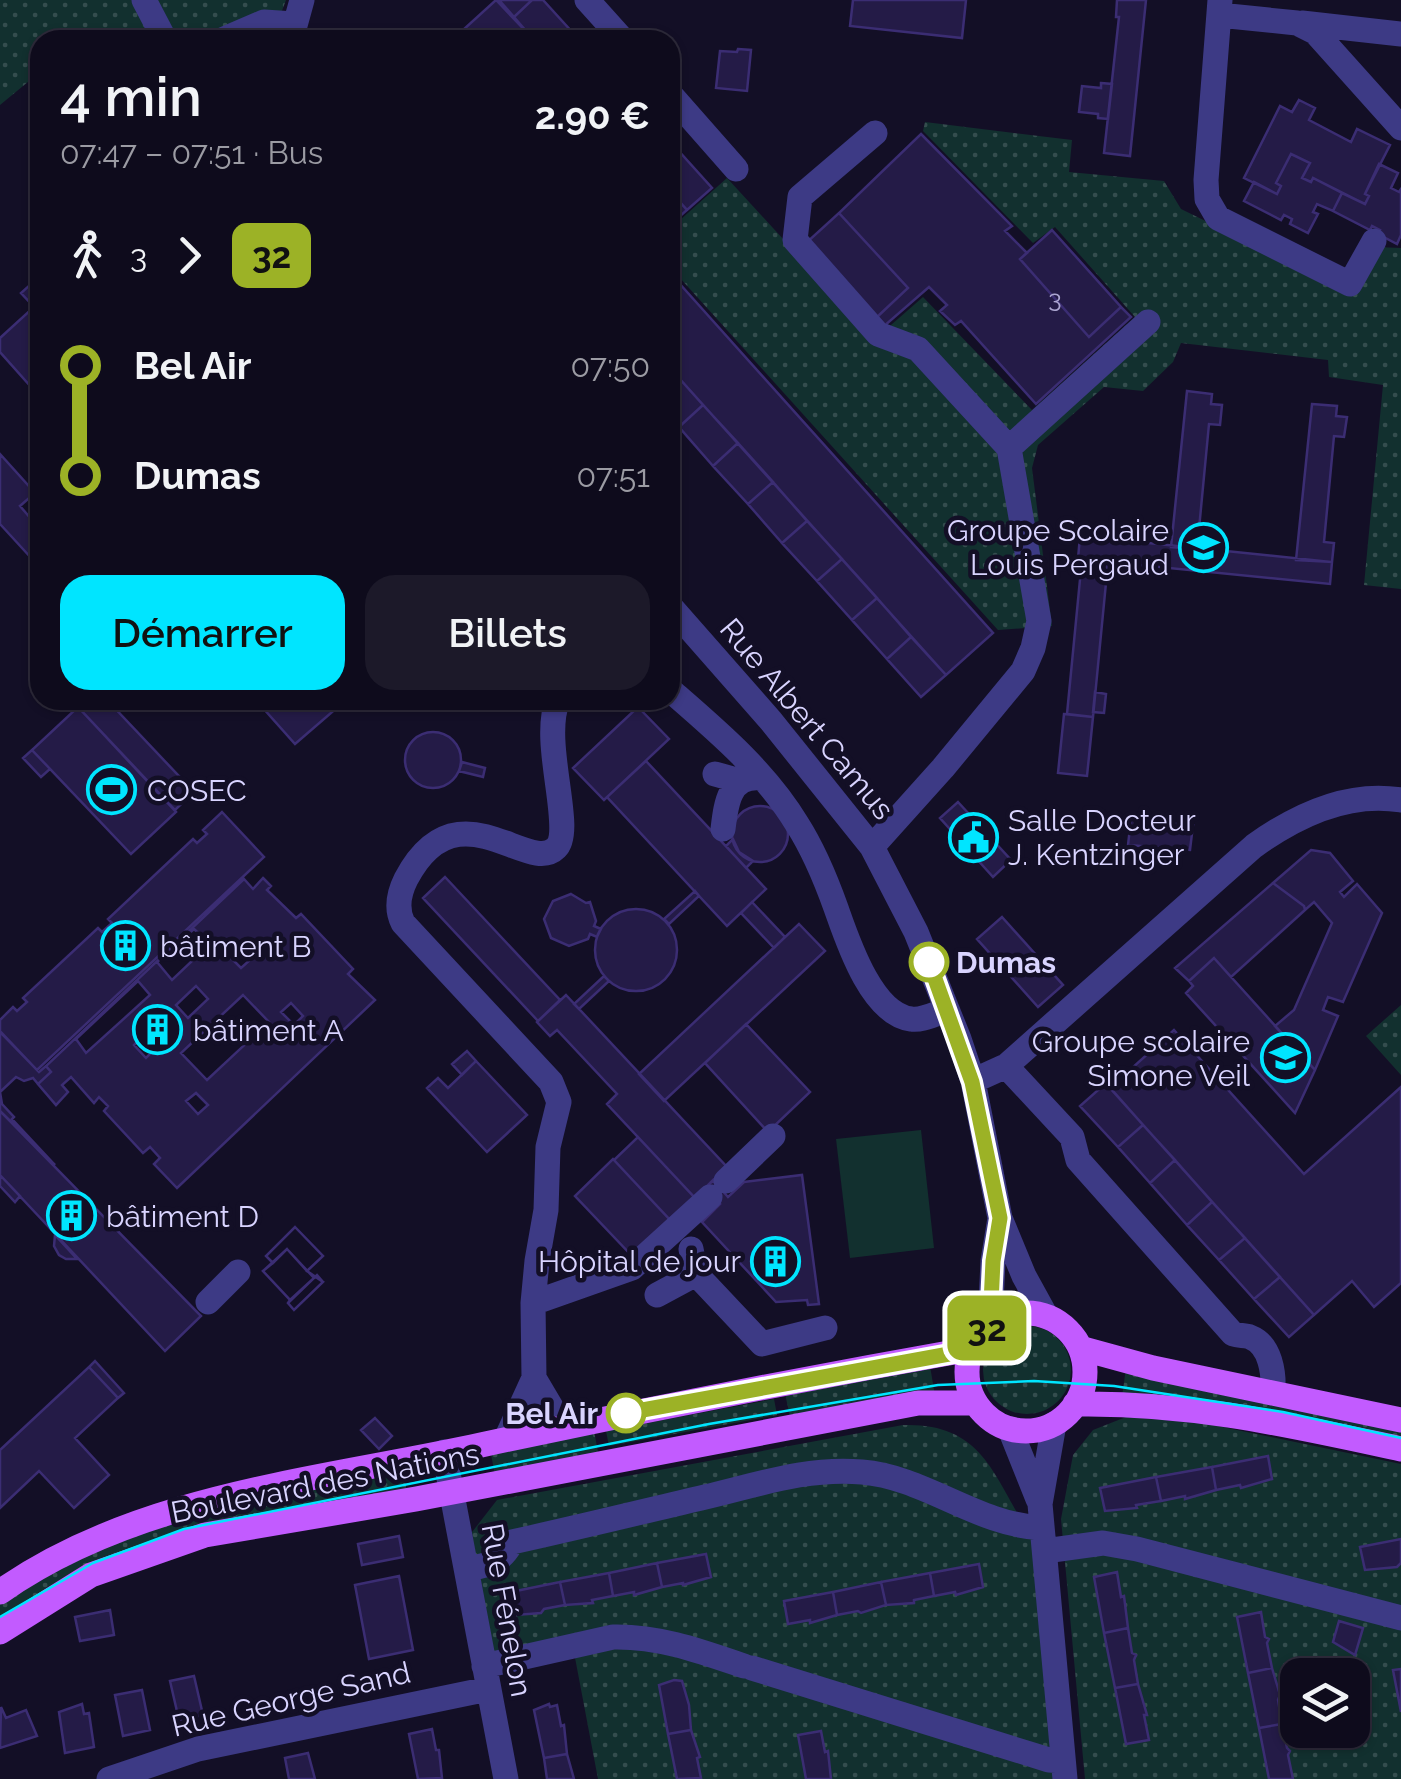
<!DOCTYPE html>
<html lang="fr">
<head>
<meta charset="utf-8">
<style>
	:root { --surface:#0e0b1c; --page:#1c1929; --text:#f1f3f6; --muted:#9b9ba3; --line:#2e2b3b; --accent:#00e5ff }
	body { margin:0; font-family:Raleway,sans-serif; background:var(--page); color:var(--text); height:100vh; display:flex; flex-direction:column; font-size:38px; white-space:nowrap }
	* { box-sizing:border-box; margin:0 }
	p { font-size:32px; color:var(--muted) }
	.icon { flex:none; width:55px; height:55px; fill:none; stroke:currentColor; stroke-width:2; stroke-linecap:round; stroke-linejoin:round }
	.map { position:relative; flex:1; overflow:hidden }
	.sheet { position:absolute; left:30px; top:30px; width:650px; height:680px; display:flex; flex-direction:column; background:var(--surface); border-radius:30px; box-shadow:0 2px 8px #0004,0 0 0 2px var(--line) }
	.sheet>* { flex:none }
	.badge { padding:0 20px; border-radius:15px; font-size:35px; line-height:65px }
	.controls { position:absolute; left:1280px; top:1658px; display:grid; gap:20px }
	.controls a { display:grid; place-items:center; width:90px; height:90px; border-radius:20px; background:var(--surface); box-shadow:0 2px 8px #0004,0 0 0 2px var(--line); font-size:50px }
	.map>.badge { position:absolute; translate:-50% -50%; box-shadow:0 0 0 5px #fff }
	.legs { display:flex; align-items:center; gap:15px; height:110px; padding:0 30px; font-size:32px }
	.legs p { margin-inline-start:auto }
	.head { display:flex; align-items:center; justify-content:space-between; height:170px; padding:0 30px }
	h1 { font-size:55px; font-weight:600; line-height:75px }
	.primary-button { display:flex; gap:20px; margin-top:auto; padding:20px 30px }
	.primary-button a { flex:1; height:115px; border-radius:30px; background:var(--accent); color:#111; font-size:40px; font-weight:600; line-height:115px; text-align:center }
	.primary-button a+a { background:var(--page); color:var(--text) }
	ul { padding:0 30px; list-style:none }
	li { display:flex; align-items:center; gap:35px; height:110px; font-size:38px }
	li i { display:grid; place-items:center; width:15px; height:100%; margin:0 12px; background:currentColor }
	li i::after { content:''; width:25px; height:25px; margin:-12px; border:8px solid; border-radius:50%; background:var(--surface) }
	li p { margin-inline-start:auto }
	li:first-child i { background:linear-gradient(#0000 50%,currentColor 0) }
	li:last-child i { background:linear-gradient(currentColor 50%,#0000 0) }
	.map>svg:first-child { display:block }
	.green { fill:url(#green-dots); fill-rule:evenodd }
	.pitch { fill:#12302f }
	.building { fill:#241b47; stroke:#3b2d73; stroke-width:2.5; fill-rule:evenodd }
	.lines { fill:none; stroke-linecap:round; stroke-linejoin:round }
	.minor { stroke:#3d3a85; stroke-width:25 }
	.major { stroke:#c25bff; stroke-width:25 }
	.tram { stroke:#00e5ff; stroke-width:2.5 }
	.line-1-casing { stroke:#fff; stroke-width:22 }
	.line-1 { stroke:#9cb226; stroke-width:15 }
	.stop-1-dot { fill:#fff; stroke:#9cb226; stroke-width:5 }
	.labels { text-anchor:middle; dominant-baseline:central; stroke-width:9; stroke-linejoin:round; paint-order:stroke }
	.number-label { font-size:25px; fill:#aca6d1 }
	.poi-label { font-size:30px; fill:#d9d4ff; stroke:#130f26; text-anchor:start }
	.street-label { font-size:30px; fill:#d9d4ff; stroke:#130f26 }
	.stop-label { font-size:30px; font-weight:bold; fill:#d9d4ff; stroke:#130f26; text-anchor:start }
</style>
</head>
<body>
<div class="map">
<svg width="1401" height="1779" viewBox="0 0 1401 1779">
	<defs>
		<pattern id="green-dots" width="8" height="8" patternUnits="userSpaceOnUse" patternTransform="scale(2.5)"><rect width="8" height="8" fill="#12302f"/><path d="M2 2h.1M6 6h.1" fill="none" stroke="#344d4e" stroke-width="1.8" stroke-linecap="round"/></pattern>
	</defs>
	<rect width="100%" height="100%" fill="#130f26"/>
	<path class="green" d="M0,0h286l-15,40h-153l-11,-12 -19,12h-48v32l-40,33z
		M925,122l147,18 -3,32 95,9 17,28 170,83 25,-45 25,1v341l-37,-4 19,-200 -54,-8 -1,-17 -147,-17 -8,19 -30,29 -39,-4 -66,58 -6,23 20,158 -54,4 -328,-363v-38l57,-51 148,161 48,-42 109,113 103,-93 -80,-90 -22,16 -110,-112z
		M1401,1005v70l-35,-39z
		M983 1370a44 44 0 1 1 88 0a44 44 0 1 1-88 0Z
		M930,1366l5,30 -144,25 -7,-32z
		M1126,1368l275,56v20l-279,-47z
		M774,1399l3,16 -168,31 -3,-15z
		M1126,1417l77,6 198,41v315h-316l-24,-260 12,-64 20,-25zM1298,1675h54v55h-54z
		M903,1425c94,-3 92,73 142,126l20,228h-467l-25,-132 -89,19 -22,-121 35,-45z
		M593,1426l6,31 -104,18 -5,-26z
		M403,1466l4,28 -147,24 -260,107v-27l116,-64z"/>
	<path class="pitch" d="M921,1130l13,118 -84,10 -14,-119z"/>
	<path class="building" d="M496,0l38,40h-82z
		M499,0h33l-18,17z
		M532,0h11l30,33 -7,7h-32l-20,-23z
		M853,0h113l-4,38 -112,-12z
		M1117,0h29l-16,156 -26,-3 15,-136h-3z
		M738,49l13,1 -4,41 -31,-3 4,-37 17,1z
		M1101,83l11,1 -4,35 -10,-1v-4l-19,-2 3,-26 19,2z
		M1299,100l16,8 -6,12 42,22 6,-13 33,16 -25,49 4,2 -4,8 -52,-26 -2,4 -9,-4 8,-15 -19,-9 -15,29 5,3 -4,8 -33,-16 36,-72 12,6z
		M921,134l91,92 -7,5 22,22 -7,6 69,78 32,-30 10,10 -95,87 -75,-83 -6,4 -15,-14 7,-6 -18,-18 -46,40 -7,-9 32,-30 -69,-75z
		M677,149l35,39 -25,22 -17,-19v-35z
		M1291,154l19,9 -8,15 9,4 2,-4 29,15 -9,18 -16,-7 -4,8 5,2 -10,19 -18,-9 2,-5 -8,-4 -3,5 -37,-19 10,-19 23,12 4,-8 -5,-3z
		M1379,164l19,9 -7,15 8,4 2,-3v46l-4,9 -19,-10 2,-4 -8,-4 -2,4 -37,-19 9,-18 23,11 4,-8 -4,-2z
		M670,191l17,19 -17,15z
		M839,213l69,75 -32,30 -70,-75z
		M1052,230l69,77 -32,30 -69,-78z
		M670,273l323,360 -47,42 -276,-307z
		M40,276v121l-40,-45v-14l34,-31 -13,-14z
		M670,368l33,37 -24,22 -9,-9z
		M1187,391l25,3 -1,10 11,1 -2,20 -11,-1 -10,105 10,1 -2,20 -36,-3z
		M1312,404l25,2 -1,10 11,1 -3,20 -10,-1 -10,106 10,1 -2,19 -36,-2z
		M703,405l35,38 -25,23 -34,-39z
		M738,443l35,39 -25,22 -35,-38z
		M0,454l35,39 -15,13 18,21 -4,3 -1,30 -33,-36z
		M773,482l34,39 -25,22 -34,-39z
		M807,521l35,38 -25,22 -35,-38z
		M1080,536l252,26 -2,22 -252,-25z
		M842,559l35,39 -25,22 -35,-39z
		M1082,559l26,3 -15,155 -26,-3z
		M877,598l34,39 -24,22 -35,-39z
		M911,637l35,38 -25,22 -34,-38z
		M1095,692l11,2 -2,19 -11,-1z
		M88,700h19l87,92 -19,18 -96,-102z
		M271,700h75l-51,44 -32,-36z
		M78,707l98,105 -45,42 -99,-104z
		M638,707l31,32 -65,61 -31,-32z
		M1064,714l29,3 -6,59 -29,-3z
		M405 760a28 28 0 1 1 56 0a28 28 0 1 1-56 0Z
		M32,750l18,19 -9,8 -18,-19z
		M646,761l120,128 -39,37 -120,-129z
		M462,762l23,6 -2,9 -24,-6z
		M958,802l53,58 -18,17 -53,-59z
		M732 834a28 28 0 1 1 56 0a28 28 0 1 1-56 0Z
		M222,812l42,45 -227,213 -37,-39v-11l13,-13 4,4 10,-9 -4,-4 75,-70 4,4 10,-9 -4,-4 85,-80 4,4 10,-9 -4,-4z
		M1131,819l62,6 -3,25 -62,-5z
		M733,839l6,13 14,9 -7,7 -20,-22z
		M1311,850l19,3 23,28 -13,11 4,5 13,-13 25,29 -39,89 -15,-5 -5,13 15,6 -23,54 -40,-44 19,-16 38,-87 -18,-21 -9,8 -1,-4 -31,-23z
		M445,877l115,123 -22,21 -115,-123z
		M263,878l8,8 -4,4 29,28 5,-4 52,55 -5,5 27,26 -198,188 -23,-24 6,-6 -10,-11 -7,6 -39,-42 4,-5 -9,-9 -5,6 -23,-26 -9,8 6,7 -12,13 -18,-21 13,-12 -5,-6 198,-187 9,10zM194,929l16,15 -38,36 -15,-18zM238,947l12,13 -9,8 -12,-12zM138,981l12,14 -64,58 -10,-14zM196,986l12,13 -20,19 -12,-13zM243,995l26,27 -62,58 -26,-27zM291,1003l12,13 -9,9 -13,-13zM143,1036l12,13 -9,9 -12,-13zM196,1093l12,12 -10,9 -12,-13z
		M1273,883l31,23 1,4 -74,67 -17,-19 -25,23 -14,-13z
		M695,891l4,5 -30,28 -5,-5z
		M571,894l15,9 4,-1 6,19 -2,5 7,3 -4,8 -7,-3 -2,5 -19,7 -18,-8 -7,-19 9,-18z
		M752,902l33,35 -11,11 -33,-35z
		M595 950a41 41 0 1 1 82 0a41 41 0 1 1-82 0Z
		M1002,917l61,68 -25,22 -61,-68z
		M799,924l26,27 -161,150 -25,-27z
		M1214,958l101,112 -20,43 -109,-120 7,-7 -4,-5z
		M604,976l5,5 -30,28 -5,-5z
		M566,995l161,172 -32,31 -88,-94 10,-10 -60,-64 -7,6 -13,-14z
		M746,1024l64,68 -42,40 -63,-69z
		M1174,1030l130,144 97,-87v196l-27,24 -22,-26 -38,34 -204,-227z
		M0,1032l39,40 7,-6 5,6 -13,12 -5,-6 -9,3 -8,-4 -16,15 2,12 12,13 -2,2 43,46 -55,-54z
		M467,1051l9,10 -14,14 -10,-11z
		M476,1061l51,54 -40,37 -60,-64 11,-10 10,10z
		M1106,1083l37,42 -25,22 -38,-41z
		M0,1111l201,205 -36,35 -165,-176z
		M1143,1125l32,35 -25,23 -32,-36z
		M638,1137l57,61 -24,23 -57,-61z
		M613,1159l58,62 -38,36 -58,-61z
		M1175,1160l37,42 -25,23 -37,-42z
		M0,1175l20,21 -5,6 -15,-16z
		M802,1175l17,129 -11,1 -1,-5 -31,2 -74,-80 18,-18 -15,-16 8,-8 15,17 16,-15z
		M1212,1202l33,36 -26,22 -32,-35z
		M295,1227l28,29 -16,15 -20,-22 -14,14 -7,-7z
		M295,1227l28,29 -16,15 16,11 -29,28 -6,-7 2,-3 -27,-29 10,-8 -7,-7z
		M55,1235l22,24h-11l-7,-4 -5,-9z
		M1245,1238l35,39 -26,22 -35,-39z
		M287,1249l27,29 -24,22 -27,-29z
		M317,1275l6,7 -29,28 -6,-7z
		M1280,1277l34,38 -25,22 -35,-38z
		M95,1361l29,32 -6,5 -29,-31z
		M89,1367l29,31 -43,40 34,37 -35,33 -35,-37 -39,37v-58z
		M375,1418l17,18 -13,13 -18,-19z
		M1268,1456l4,23 -31,9 -1,-3 -24,5 -4,-23z
		M1212,1467l4,23 -31,9v-3l-24,5 -5,-24z
		M1156,1477l5,24 -25,4 1,3 -32,3 -5,-23z
		M399,1536l4,21 -41,8 -4,-21z
		M1401,1539v24l-4,4 -32,3 -5,-23z
		M706,1554l5,23 -28,8v-2l-21,4 -5,-24z
		M657,1563l5,24 -28,8v-3l-21,4 -4,-23z
		M979,1564l4,23 -27,8 -1,-3 -21,4 -4,-23z
		M1117,1572l4,25 3,-1 4,32 -24,5 -10,-56z
		M609,1573l4,23 -21,4 1,3 -28,2 -5,-23z
		M930,1573l4,23 -20,4v3l-28,2 -5,-23z
		M399,1576l14,74 -44,9 -14,-74z
		M560,1582l5,23 -21,4 -3,4 -25,2 -5,-23z
		M881,1582l5,23 -25,8 -3,-2 -21,4 -4,-23z
		M833,1592l4,23 -27,8v-3l-22,4 -4,-23z
		M110,1610l4,25 -34,6 -5,-24z
		M1261,1612l4,25 4,2 -2,4 5,25 -24,5 -11,-56z
		M1339,1621l24,7 -8,27 -22,-13z
		M1128,1628l4,25 4,2 -2,5 4,24 -23,4 -11,-55z
		M1342,1663l21,6 -3,11 -8,-5 -13,-1z
		M1272,1668l8,27 -2,5 4,24 -23,4 -11,-55z
		M1401,1669v43l-8,-42z
		M194,1676l9,39 -24,5 -9,-39z
		M674,1680l8,1 7,24 2,25 -23,4 -9,-49z
		M1138,1684l9,31h-3l5,25 -23,4 -11,-56z
		M142,1690l8,40 -27,6 -8,-41z
		M82,1704l2,10 5,-1 5,34 -29,6 -6,-41z
		M549,1704l1,3 7,-2 4,21 3,-1 3,29 -23,4 -10,-48z
		M1,1707l5,11 20,-8 11,26 -37,12z
		M1282,1724l5,24 3,3 -2,4 5,24h-24l-10,-51z
		M432,1729l4,21h3l3,28 -24,1 -9,-45z
		M691,1730l9,27 -3,1 4,20 -24,1 -9,-45z
		M821,1731l4,21 3,-1 3,28h-25l-8,-44z
		M308,1753l7,26h-26l-4,-21z
		M567,1754l7,25h-27l-3,-21z"/>
	<g class="lines">
		<path class="minor" d="M144,0l21,40
			M587,0l36,40
			M1220,0l-14,180 1,19 11,19 132,66 24,-43
			M1219,15l78,8 18,9 86,96
			M1302,23l99,11
			M222,40l42,-18 30,2
			M291,40l11,-40
			M670,94l66,75
			M875,133l-75,64 -5,43 83,94 40,15 91,99
			M670,606l101,115 101,126 44,85 43,107 14,42 27,137 24,58 22,40
			M670,690c46,40 95,81 127,134 16,25 29,56 39,84 11,31 35,106 75,111 11,2 25,-6 36,-9
			M715,774l25,7
			M723,829c3,-25 6,-54 38,-51
			M872,847l71,-79 80,-97 10,-23 6,-27 -30,-173 139,-126
			M1006,1066l66,71 6,23 155,174c6,2 12,1 17,3 21,8 24,37 23,55
			M973,1081l33,-15 248,-220c43,-31 93,-55 147,-46
			M726,1181l47,-45
			M691,1249l5,25 66,70 63,-16
			M657,1295l39,-21
			M208,1302l30,-30
			M533,1303l99,-35 78,-71
			M990,1325l3,-64 7,-43
			M534,1378l-1,-75 4,-42 9,-51 2,-63 11,-45 -8,-20 -148,-159c-7,-14 -4,-30 3,-44 51,-97 122,-3 150,-31 19,-18 -16,-107 2,-148
			M1054,1424l-14,80 25,275
			M1010,1429l28,70
			M506,1439l28,-61 29,49
			M444,1452l62,327
			M1045,1551l58,-8 34,6 264,69
			M467,1569c22,-4 34,-6 45,-27 64,-14 129,-30 193,-45 52,-12 102,-30 157,-25 63,5 115,53 180,56
			M484,1666l129,-29c46,-1 87,14 131,29
			M752,1668l297,92 14,1
			M109,1779l89,-30 290,-60"/>
		<path class="major" d="M967 1372a59 59 0 1 1 118 0a59 59 0 1 1-118 0Z
			M1080,1348l73,20 248,52
			M1075,1404c116,-2 214,21 326,45
			M0,1592c137,-97 321,-112 481,-147 163,-35 326,-67 490,-96
			M0,1632l91,-57 114,-40 211,-36 502,-96h57"/>
		<path class="tram" d="M0,1617l93,-54 91,-34 525,-105 229,-39 96,-4 80,5 169,26 118,26"/>
	</g>
	<g class="lines">
		<defs>
			<path id="line-1" d="M626,1413l345,-63 19,-25 3,-64 7,-43 -28,-136 -43,-120"/>
		</defs>
		<use href="#line-1" class="line-1-casing"/>
		<use href="#line-1" class="line-1"/>
	</g>
	<defs>
		<symbol id="school-ring" viewBox="-11 -11 22 22"><circle r="9.5" fill="#130f26" stroke="#00e5ff" stroke-width="1.5"/><path d="M0-5L7-2L0 1L-7-2ZM-4 1L0 2.5L4 1V4Q0 6-4 4Z" fill="#00e5ff"/></symbol>
		<symbol id="stadium-ring" viewBox="-11 -11 22 22"><circle r="9.5" fill="#130f26" stroke="#00e5ff" stroke-width="1.5"/><path d="M0-5a6.5 5 0 1 0 0 10a6.5 5 0 1 0 0-10ZM-3.5-1.8h7v3.6h-7Z" fill="#00e5ff"/></symbol>
		<symbol id="civic-ring" viewBox="-11 -11 22 22"><circle r="9.5" fill="#130f26" stroke="#00e5ff" stroke-width="1.5"/><path d="M-.6-6.5H3V-4.5H.6V-3L4-1V1h2V6H-6V1h2V-1L-.6-3ZM-1.2 2.5V6h2.4V2.5Z" fill="#00e5ff"/></symbol>
		<symbol id="building-ring" viewBox="-11 -11 22 22"><circle r="9.5" fill="#130f26" stroke="#00e5ff" stroke-width="1.5"/><path d="M-4-6H4V6H1V3H-1V6H-4ZM-2.5-4.3h1.7v1.8h-1.7ZM.8-4.3h1.7v1.8H.8ZM-2.5-1h1.7V.8h-1.7ZM.8-1h1.7V.8H.8Z" fill="#00e5ff"/></symbol>
	</defs>
	<g fill-rule="evenodd">
		<use href="#school-ring" x="1176" y="520" width="55" height="55"/>
		<use href="#stadium-ring" x="84" y="762" width="55" height="55"/>
		<use href="#civic-ring" x="946" y="810" width="55" height="55"/>
		<use href="#building-ring" x="98" y="918" width="55" height="55"/>
		<use href="#building-ring" x="130" y="1002" width="55" height="55"/>
		<use href="#school-ring" x="1258" y="1030" width="55" height="55"/>
		<use href="#building-ring" x="44" y="1188" width="55" height="55"/>
		<use href="#building-ring" x="748" y="1234" width="55" height="55"/>
	</g>
	<g class="stop-1-dot">
		<circle cx="929" cy="962" r="18"/>
		<circle cx="626" cy="1413" r="18"/>
	</g>
	<g class="labels">
		<g class="number-label">
			<text x="1055" y="298">3</text>
		</g>
		<g class="poi-label">
			<text x="1169" y="530" text-anchor="end">Groupe Scolaire<tspan x="1169" dy="34">Louis Pergaud</tspan></text>
			<text x="147" y="790">COSEC</text>
			<text x="1008" y="820">Salle Docteur<tspan x="1008" dy="34">J. Kentzinger</tspan></text>
			<text x="160" y="946">bâtiment B</text>
			<text x="193" y="1030">bâtiment A</text>
			<text x="1250" y="1041" text-anchor="end">Groupe scolaire<tspan x="1250" dy="34">Simone Veil</tspan></text>
			<text x="106" y="1216">bâtiment D</text>
			<text x="741" y="1261" text-anchor="end">Hôpital de jour</text>
		</g>
		<g class="street-label">
			<text transform="translate(807 719) rotate(50)">Rue Albert Camus</text>
			<text transform="translate(325 1483) rotate(-11)">Boulevard des Nations</text>
			<text transform="translate(507 1610) rotate(80)">Rue Fénelon</text>
			<text transform="translate(291 1699) rotate(-13)">Rue George Sand</text>
		</g>
		<g class="stop-label">
			<text x="956" y="962">Dumas</text>
			<text x="598" y="1413" text-anchor="end">Bel Air</text>
		</g>
	</g>
</svg>
<div class="controls">
<a><svg class="icon" aria-label="layers" viewBox="0 0 24 24"><path d="M12 4l9 5-9 5-9-5zM3 14l9 5 9-5"/></svg></a>
</div>
<b class="badge" style="left:987px;top:1328px;background:#9cb226;color:#111">32</b>
<section class="sheet">
<div class="head"><div><h1>4 min</h1><p>07:47 – 07:51 · Bus</p></div><b>2.90 €</b></div>
<div class="legs"><svg class="icon" aria-label="walk" viewBox="0 0 24 24"><circle cx="13" cy="4" r="2"/><path d="M13 8l-2 6 4 7M11 14l-3 7M7 12l3-4h3l4 4"/></svg>3<svg class="icon" aria-label="forward" viewBox="0 0 24 24"><path d="M9 5l7 7-7 7"/></svg><b class="badge" style="background:#9cb226;color:#111">32</b></div>
<ul>
<li><i style="color:#9cb226"></i><b>Bel Air</b><p>07:50</p></li>
<li><i style="color:#9cb226"></i><b>Dumas</b><p>07:51</p></li>
</ul>
<div class="primary-button"><a>Démarrer</a><a>Billets</a></div>
</section>
</div>
</body>
</html>
